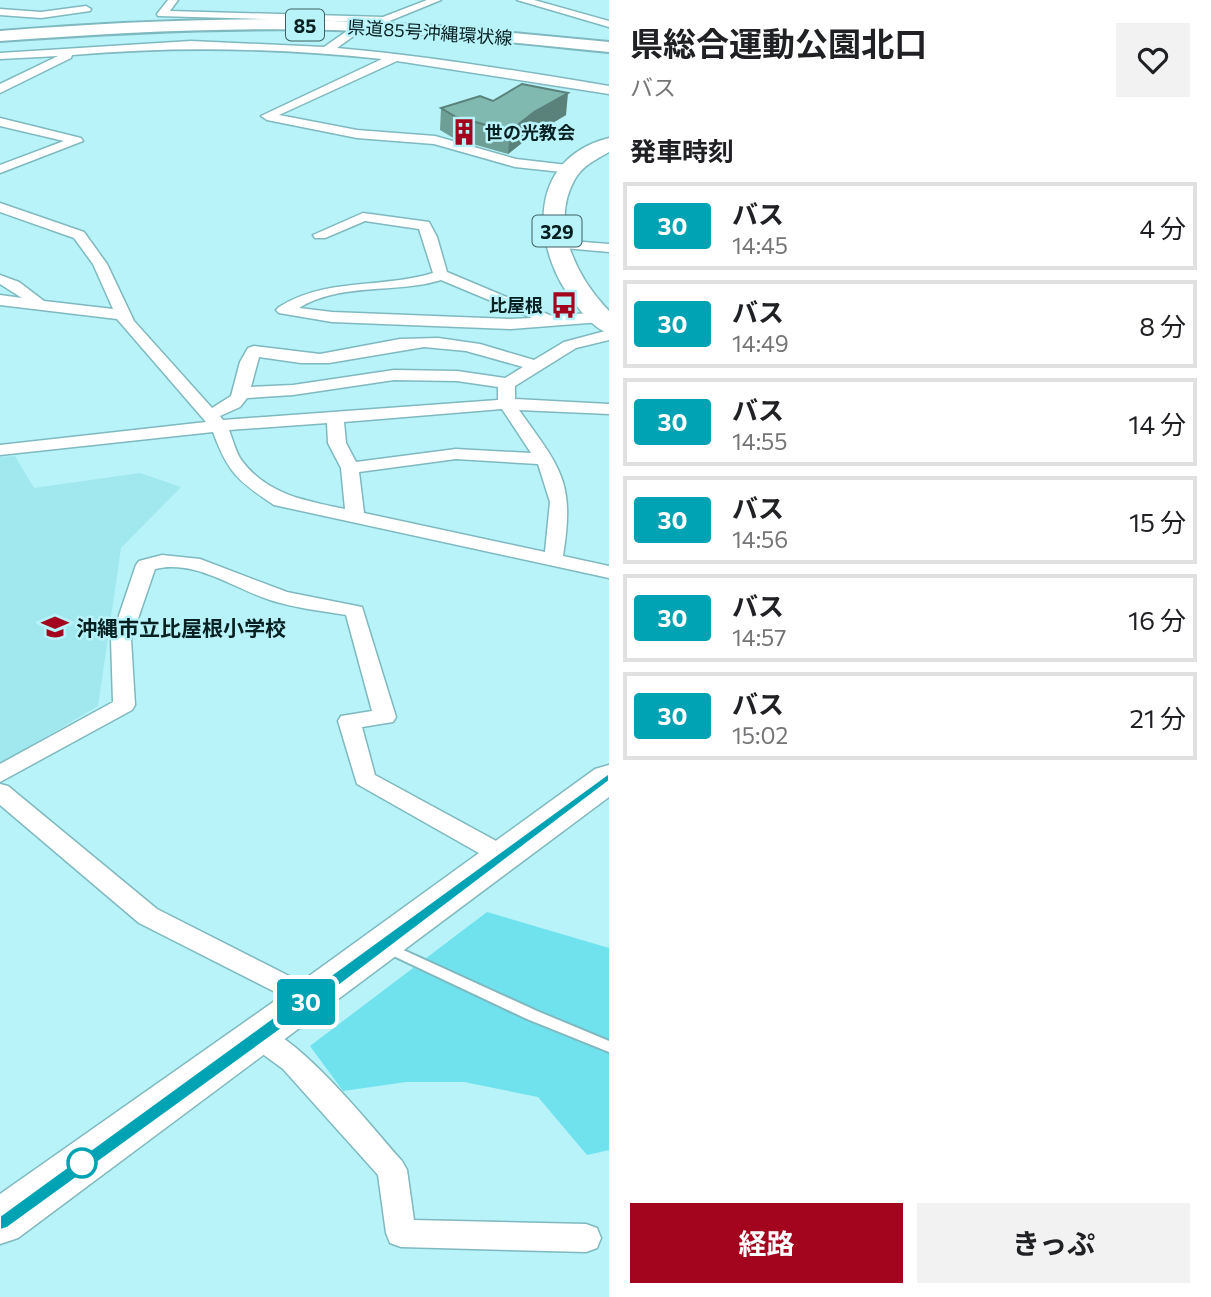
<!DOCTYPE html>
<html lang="ja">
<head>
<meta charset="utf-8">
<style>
	:root { --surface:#fff; --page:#f2f2f2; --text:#202124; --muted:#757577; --line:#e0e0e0; --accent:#a2051d }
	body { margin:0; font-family:Commissioner,"Noto Sans JP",sans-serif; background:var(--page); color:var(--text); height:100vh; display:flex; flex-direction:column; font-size:26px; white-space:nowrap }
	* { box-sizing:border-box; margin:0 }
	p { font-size:23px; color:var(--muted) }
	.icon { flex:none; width:38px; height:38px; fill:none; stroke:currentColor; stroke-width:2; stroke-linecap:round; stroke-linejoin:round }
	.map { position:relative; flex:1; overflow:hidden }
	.drawer { display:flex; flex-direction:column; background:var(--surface); width:602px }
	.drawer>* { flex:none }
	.badge { padding:0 14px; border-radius:5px; font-size:24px; line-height:46px }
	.map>.badge { position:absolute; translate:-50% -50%; box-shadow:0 0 0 4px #fff }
	h2 { padding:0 21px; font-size:26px; line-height:63px }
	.round { display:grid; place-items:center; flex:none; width:74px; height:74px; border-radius:0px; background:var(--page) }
	.headline { display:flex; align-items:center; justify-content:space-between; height:119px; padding:0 21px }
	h1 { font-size:33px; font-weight:700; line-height:52px }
	.action { display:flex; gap:14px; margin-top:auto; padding:14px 21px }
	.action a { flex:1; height:80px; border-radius:0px; background:var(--accent); color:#fff; font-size:28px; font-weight:700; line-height:80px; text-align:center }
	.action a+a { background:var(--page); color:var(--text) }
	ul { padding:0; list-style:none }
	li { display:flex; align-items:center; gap:21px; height:88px; margin:0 14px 10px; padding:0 7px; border:4px solid var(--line); border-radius:0px }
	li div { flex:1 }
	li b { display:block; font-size:26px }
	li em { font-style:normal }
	li .badge { min-width:77px; font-weight:700; text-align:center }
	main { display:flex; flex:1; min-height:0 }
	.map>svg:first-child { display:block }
	.built { fill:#a1e7ee }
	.green { fill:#6fe2ed }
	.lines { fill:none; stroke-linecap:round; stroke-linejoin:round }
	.service-casing { stroke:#7fb9bf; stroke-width:4 }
	.minor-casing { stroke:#7fb9bf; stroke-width:3 }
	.primary-casing { stroke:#7fb9bf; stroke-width:4 }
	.trunk-casing { stroke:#7fb9bf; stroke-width:3 }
	.service { fill:#fff; fill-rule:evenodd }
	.minor { fill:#fff; fill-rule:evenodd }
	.primary { fill:#fff; fill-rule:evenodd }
	.trunk { fill:#fff; fill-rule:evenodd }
	.wall { fill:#6e9f97 }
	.shaded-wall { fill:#5a827b }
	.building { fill:#80b9b0; stroke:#5a827b; stroke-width:2 }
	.line { fill:#00a3b4; stroke:#fff; stroke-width:2 }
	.stop-dot { fill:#fff; stroke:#00a3b4; stroke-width:3.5 }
	.labels { text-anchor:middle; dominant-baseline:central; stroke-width:5; stroke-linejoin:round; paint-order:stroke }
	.far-street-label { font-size:18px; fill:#072022; stroke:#b7f3f9 }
	.far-poi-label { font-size:18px; font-weight:bold; fill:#072022; stroke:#b7f3f9; text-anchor:start }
	.shield { fill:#b7f3f9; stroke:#3c5f62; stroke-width:2 }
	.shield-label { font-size:19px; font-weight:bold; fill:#072022 }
	.poi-label { font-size:21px; font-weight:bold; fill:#072022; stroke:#b7f3f9; text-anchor:start }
</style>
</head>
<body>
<main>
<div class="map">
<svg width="609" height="1297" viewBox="0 0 609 1297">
	<rect width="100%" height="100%" fill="#b7f3f9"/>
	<path class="built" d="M15,456l19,32 106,-15 41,14 -60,61 -23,158 -98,58v-307z"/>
	<path class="green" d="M487,912l122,36v202l-22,5 -49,-58 -74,-15h-58l-63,9 -33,-45z"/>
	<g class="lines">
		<defs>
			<path id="service" d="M388,943l149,68 72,30v11l-82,-33 -144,-68 -1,-3 1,-3z"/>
			<path id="minor" d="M168,0h10l-8,11 213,6 44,-17h14l-86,35 -18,13c91,8 182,23 272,38v8l-212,-33 -118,54 78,15 78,6 81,23 60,7v6l-5,1 -56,-6 -81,-23 -77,-6 -90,-18 -6,-4 121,-57c-104,-11 -206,-13 -310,-4l-1,3 -71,35v-9l58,-28 -58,3v-6l191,-12 133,6 23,-16 22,-9 -211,-6 -1,-2z
				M517,0h17l75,21v6z
				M86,6l5,3 -1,2 -49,7 -41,-3v-6l41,3z
				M0,118l81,20 2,3 -83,32v-8l64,-24 -64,-15z
				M0,203l84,29 23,32 27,57 78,87 19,-12 9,-34 8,-14 6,-2 66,8 80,-15 38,-1 42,6 54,16 30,-18 45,-12v10l-33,8 -61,38v13l94,5v10l-90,-4c42,59 56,71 44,146l46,10v12l-335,-73c-36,-24 -46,-32 -61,-73l-213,23v-10l206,-23 -89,-103 -117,-14v-10l22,3 -22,-14v-9l19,7 25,19 69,8 -20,-45 -19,-26 -74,-26zM424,347l42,4 57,16 -18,11 -48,-7 -63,-1 -101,15 -42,2 8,-30 42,6h28zM394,380l63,1 41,6v13l-275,20 -3,-4 20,-9 7,-9 46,-3zM502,409l29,44 -75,-4 -100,13 -10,-19 -2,-21zM327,423l1,20 13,25 4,41c-39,-8 -77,-14 -103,-48 -6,-8 -9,-21 -13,-31zM456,459l82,5 12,38 -5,50 -181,-39 -5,-41z
				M363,213l66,9 8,15 10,35 105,44 49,-4 8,5 -8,5 -90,7 -179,-7 -53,-9 -3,-3 3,-3c48,-30 102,-18 154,-34l-14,-44 -54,-8 -40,17h-10l-2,-3zM441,280l91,38 -21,1 -179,-7 -33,-4c41,-26 97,-14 142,-28z
				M558,240l51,4v8l-56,-5 -2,-3z
				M162,555l38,4 87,33 75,15 34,110 -3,5 -31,5 13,48 136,74 3,6 -3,6 -9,3 -9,-3 -136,-77 -19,-63 3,-5 31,-5 -26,-96c-25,-4 -51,-7 -76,-15 -37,-12 -75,-41 -115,-31l-24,70 4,66 -3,5 -132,72v-18l113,-62 -2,-63 25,-74 3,-4z
				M0,784l8,2 149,123 136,69 24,15 4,7 -4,7 -9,3 -9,-3 -24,-15 -136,-69 -139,-118z
				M259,1025c43,14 111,100 143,136l5,9 7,50 172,4 11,4 4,10 -4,10 -11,4 -185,-5 -11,-4 -4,-10 -8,-58 -95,-106 -34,-25 -4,-8 4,-8z"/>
			<path id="primary" d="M292,19l145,7 172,16v10c-91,-9 -183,-19 -275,-22 -111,-3 -223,3 -334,11v-10c97,-8 194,-12 292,-12z"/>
			<path id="trunk" d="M609,138v14c-12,7 -27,14 -34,27 -26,45 2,99 34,132v22c-14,-4 -23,-16 -33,-28 -45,-55 -51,-146 33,-167z
				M609,765v32l-591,441 -18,6v-50l269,-189 326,-236z"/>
		</defs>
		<use href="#service" class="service-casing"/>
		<use href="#minor" class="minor-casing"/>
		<use href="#primary" class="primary-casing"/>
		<use href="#trunk" class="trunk-casing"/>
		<use href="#service" class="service"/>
		<use href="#minor" class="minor"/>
		<use href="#primary" class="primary"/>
		<use href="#trunk" class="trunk"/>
	</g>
	<path class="wall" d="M493,101l73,14 -34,20 -24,19 -53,-15 -15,-9 1,-22z"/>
	<path class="shaded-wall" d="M568,93l-2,22 -34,20 -24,19 2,-23 24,-19z"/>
	<path class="building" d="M522,84l46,9 -34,19 -24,19 -54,-14 -15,-9 39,-12 13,5z"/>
	<path class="line" d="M609,773v8l-318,241 -284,206 -7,2v-14z"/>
	<defs>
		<symbol id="building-bare" viewBox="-9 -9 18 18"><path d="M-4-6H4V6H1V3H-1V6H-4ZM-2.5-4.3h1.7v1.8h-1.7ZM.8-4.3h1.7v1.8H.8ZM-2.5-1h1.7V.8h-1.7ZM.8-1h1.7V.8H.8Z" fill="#a2051d" stroke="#b7f3f9" stroke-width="2.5" paint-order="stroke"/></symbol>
		<symbol id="bus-bare" viewBox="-9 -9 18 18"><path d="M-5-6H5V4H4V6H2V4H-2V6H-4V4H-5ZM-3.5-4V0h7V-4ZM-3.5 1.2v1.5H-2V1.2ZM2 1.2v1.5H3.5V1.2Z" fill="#a2051d" stroke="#b7f3f9" stroke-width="2.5" paint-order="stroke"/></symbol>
		<symbol id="school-bare" viewBox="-9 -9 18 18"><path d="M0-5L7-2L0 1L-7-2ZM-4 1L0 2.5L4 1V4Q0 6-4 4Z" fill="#a2051d" stroke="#b7f3f9" stroke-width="2.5" paint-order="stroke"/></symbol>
	</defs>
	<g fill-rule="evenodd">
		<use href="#building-bare" x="445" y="113" width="38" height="38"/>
		<use href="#bus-bare" x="545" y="286" width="38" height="38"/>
		<use href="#school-bare" x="36" y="608" width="38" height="38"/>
	</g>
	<circle class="stop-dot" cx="82" cy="1163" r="14"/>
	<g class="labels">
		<g class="far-street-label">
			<text transform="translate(430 32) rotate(4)">県道85号沖縄環状線</text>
		</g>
		<g class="far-poi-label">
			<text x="485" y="132">世の光教会</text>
			<text x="543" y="305" text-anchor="end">比屋根</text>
		</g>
		<g class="shield">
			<rect x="286" y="9.5" width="38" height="31" rx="5"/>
			<rect x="532.5" y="215.5" width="49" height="31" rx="5"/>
		</g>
		<g class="shield-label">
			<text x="305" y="25">85</text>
			<text x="557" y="231">329</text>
		</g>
		<g class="poi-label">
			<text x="76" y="627">沖縄市立比屋根小学校</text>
		</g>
	</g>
</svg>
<b class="badge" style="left:306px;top:1002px;background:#00a3b4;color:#fff">30</b>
</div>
<section class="drawer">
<div class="headline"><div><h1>県総合運動公園北口</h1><p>バス</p></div><a class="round"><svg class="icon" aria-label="heart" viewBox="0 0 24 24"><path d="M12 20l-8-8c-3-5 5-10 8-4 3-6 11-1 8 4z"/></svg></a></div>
<h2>発車時刻</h2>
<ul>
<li><span class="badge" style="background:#00a3b4;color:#fff">30</span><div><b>バス</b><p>14:45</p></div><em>4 分</em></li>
<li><span class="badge" style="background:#00a3b4;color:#fff">30</span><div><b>バス</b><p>14:49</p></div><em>8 分</em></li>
<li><span class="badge" style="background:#00a3b4;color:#fff">30</span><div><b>バス</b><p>14:55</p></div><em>14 分</em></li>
<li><span class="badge" style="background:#00a3b4;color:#fff">30</span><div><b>バス</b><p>14:56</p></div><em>15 分</em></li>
<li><span class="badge" style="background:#00a3b4;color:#fff">30</span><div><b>バス</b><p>14:57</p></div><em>16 分</em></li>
<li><span class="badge" style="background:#00a3b4;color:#fff">30</span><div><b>バス</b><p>15:02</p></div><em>21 分</em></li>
</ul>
<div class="action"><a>経路</a><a>きっぷ</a></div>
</section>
</main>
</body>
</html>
